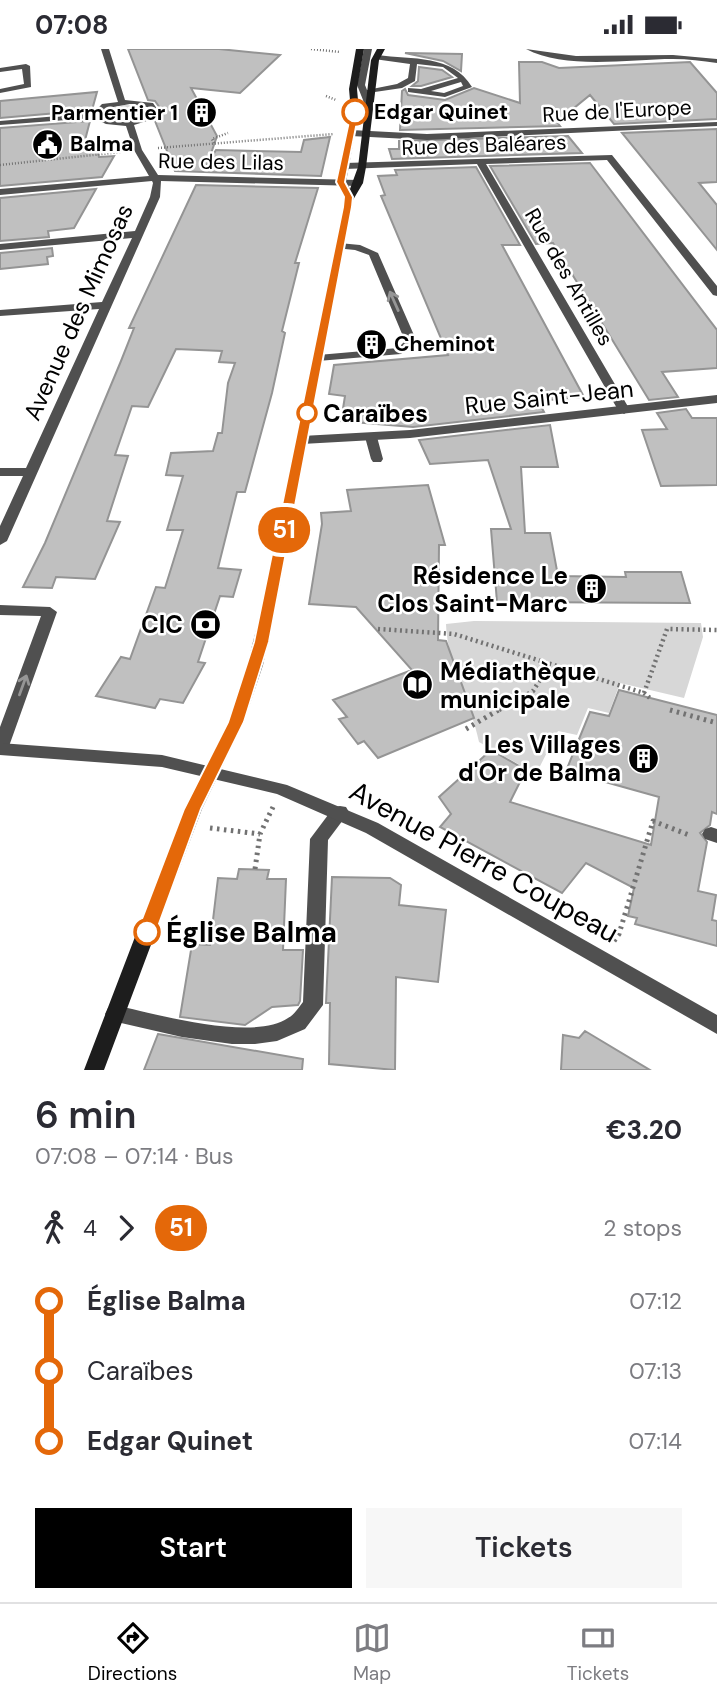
<!DOCTYPE html>
<html lang="en">
<head>
<meta charset="utf-8">
<style>
	:root { --surface:#fff; --page:#f7f7f7; --text:#2b2b33; --muted:#7c7c81; --line:#e1e1e2; --accent:#000 }
	body { margin:0; font-family:"DM Sans",sans-serif; background:var(--page); color:var(--text); height:100vh; display:flex; flex-direction:column; font-size:26px; white-space:nowrap }
	* { box-sizing:border-box; margin:0 }
	p { font-size:23px; color:var(--muted) }
	.icon { flex:none; width:38px; height:38px; fill:none; stroke:currentColor; stroke-width:2; stroke-linecap:round; stroke-linejoin:round }
	.map { position:relative; height:1021px; overflow:hidden }
	.sheet { display:flex; flex-direction:column; background:var(--surface); flex:1 }
	.sheet>* { flex:none }
	.badge { padding:0 14px; border-radius:23px; font-size:24px; line-height:46px }
	.map>.badge { position:absolute; translate:-50% -50%; box-shadow:0 0 0 4px #fff }
	.legs { display:flex; align-items:center; gap:10px; height:77px; padding:0 35px; font-size:23px }
	.legs p { margin-inline-start:auto }
	.summary { display:flex; align-items:center; justify-content:space-between; height:119px; padding:0 35px }
	h1 { font-size:38px; font-weight:600; line-height:52px }
	.button { display:flex; gap:14px; margin-top:auto; padding:14px 35px }
	.button a { flex:1; height:80px; border-radius:0px; background:var(--accent); color:#fff; font-size:28px; font-weight:600; line-height:80px; text-align:center }
	.button a+a { background:var(--page); color:var(--text) }
	ul { padding:0 35px; list-style:none }
	li { display:flex; align-items:center; gap:24px; height:70px; font-size:26px }
	li i { display:grid; place-items:center; width:10px; height:100%; margin:0 9px; background:currentColor }
	li i::after { content:''; width:18px; height:18px; margin:-9px; border:5px solid; border-radius:50%; background:var(--surface) }
	li p { margin-inline-start:auto }
	li:first-child i { background:linear-gradient(#0000 50%,currentColor 0) }
	li:last-child i { background:linear-gradient(currentColor 50%,#0000 0) }
	.status { display:flex; justify-content:space-between; align-items:center; height:49px; padding:0 35px; background:var(--surface); direction:ltr }
	.status svg { height:19px; fill:currentColor }
	.tabs { display:flex; justify-content:space-around; align-items:center; height:98px; border-top:2px solid var(--line); background:var(--surface); font-size:19px; color:var(--muted) }
	.tabs a { display:grid; justify-items:center; gap:4px }
	.tabs .selected { color:var(--accent) }
	.map>svg:first-child { display:block }
	.green { fill:#d7d7d7 }
	.building { fill:#c0c0c0; stroke:#949494; stroke-width:2 }
	.lines { fill:none; stroke-linecap:round; stroke-linejoin:round }
	.path-far2 { stroke:#727272; stroke-width:2.5; stroke-dasharray:1 2; stroke-linecap:butt }
	.path-far1 { stroke:#727272; stroke-width:4.5; stroke-dasharray:2 3.5; stroke-linecap:butt }
	.path { stroke:#727272; stroke-width:5; stroke-dasharray:2.5 4.5; stroke-linecap:butt }
	.service { fill:#505050; fill-rule:evenodd }
	.minor { fill:#505050; fill-rule:evenodd }
	.tertiary { fill:#505050; fill-rule:evenodd }
	.secondary { fill:#1d1d1d; fill-rule:evenodd }
	.oneway { stroke:#969696 }
	.line-1 { fill:#e46809; stroke:#fff; stroke-width:2 }
	.stop-1-dot { fill:#fff; stroke:#e46809; stroke-width:3.5 }
	.labels { text-anchor:middle; dominant-baseline:central; stroke-width:5; stroke-linejoin:round; paint-order:stroke }
	.far-street-label { font-size:21px; fill:#000; stroke:#fff }
	.far-stop-label { font-size:21px; font-weight:bold; fill:#000; stroke:#fff; text-anchor:start }
	.far-poi-label { font-size:21px; font-weight:bold; fill:#000; stroke:#fff; text-anchor:start }
	.street-label { font-size:24px; fill:#000; stroke:#fff }
	.stop-label { font-size:24px; font-weight:bold; fill:#000; stroke:#fff; text-anchor:start }
	.poi-label { font-size:24px; font-weight:bold; fill:#000; stroke:#fff; text-anchor:end }
	.near-street-label { font-size:28px; fill:#000; stroke:#fff }
	.near-stop-label { font-size:28px; font-weight:bold; fill:#000; stroke:#fff; text-anchor:start }
</style>
</head>
<body>
<div class="status"><b>07:08</b><svg viewBox="0 0 49 12"><path d="M0 12V9h3v3zM5 12V6h3v6zM10 12V3h3v9zM15 12V0h3v12zM26 1h20v11H26zM47 4h2v5h-2z"/></svg></div>
<div class="map">
<svg width="717" height="1021" viewBox="0 0 717 1021">
	<rect width="100%" height="100%" fill="#fff"/>
	<path class="green" d="M125,56l16,1 7,7 -23,7 -20,-5 3,-6z
		M474,572l227,2 2,14 -19,61 -64,-15 -11,30 -21,-5 -11,27 -19,-4 -22,43 -57,-32c-8,-40 -32,-78 -33,-118z"/>
	<path class="building" d="M128,0h91l61,6 -40,38 -49,-5 26,48 -10,29 9,-15 85,2 3,-12 26,-3 -9,39 -146,-5 -20,-50 7,-10 -7,-10 -7,-1z
		M405,4l57,1 -1,17 -18,-10z
		M519,13h23l17,6 131,-6 27,31v26l-103,5 -24,-29 -33,27 3,4 -160,4 2,-39 3,-2 3,6 37,5 29,-12 46,15z
		M419,18l23,3 10,7 -31,9h-9l6,-5z
		M97,43l-5,18 -92,8v-17z
		M90,72l-7,27 13,-1 3,10 15,-1 -12,21 -102,9v-58z
		M717,80v53l-18,1 18,22v45l-95,-117z
		M568,87l14,17 -190,6 -3,-10h10v-8z
		M590,114l127,167v38l-55,4 16,25 -29,3 -96,-157 -17,1 -46,-78z
		M476,118l44,78h-18l82,152 -46,4 6,11 -131,15 -72,-6 4,-25 -16,-2 5,-29 114,-10 -67,-159 4,-1 -7,-19 19,-1 -2,-5z
		M196,136l122,3 -23,75h4l-17,68 3,2 -13,60 -27,99h-8l-19,76 23,2 -8,27 -13,-1 -22,66 7,1 -22,40 -23,-4 -5,9 -59,-12 25,-39 9,2 26,-72 9,1 18,-58h-16l16,-54 -17,-1 5,-22 42,-2 5,-18h4l6,-50 7,-20 -16,-1 3,-11 -46,-2 -28,58 -16,-1 -17,49 13,1 -21,65 13,1 -25,57 -39,-2 -4,11 -29,-1 22,-44 76,-182 13,-33h-5z
		M96,140l-22,39 -26,3 1,6 -49,4v-43z
		M52,199l1,8 -6,1 1,7 -48,5v-16z
		M686,360l6,9h25v67l-56,1 -19,-56 25,-1 -10,-16z
		M550,376l8,42h-37l4,66h25l8,43 68,1 -1,-5h56l9,31 -193,-1 -6,-73h20l-23,-69 -58,4 -11,-24z
		M428,436l17,60h-6l-1,95 8,1 28,77 -96,40 -14,-17 -6,3 -19,-25 8,-2 -14,-17 79,-30 -56,-63 -47,-3 13,-80 -1,-11 30,-2 -4,-21z
		M619,641l98,25v99l-5,-2 -2,13 -10,8 7,9 -9,49 18,4 -4,25 5,1v25l-82,-22 2,-6 -9,-2 6,-28 -48,-25 -24,30 -122,-66 11,-13 -12,-17 52,-47 35,20 -16,32 141,43 8,-48 -93,-26 24,-59 19,4z
		M239,820l30,1 -2,9h19l-3,71h20l-3,51 -2,4 -26,2 -27,18 -65,-8 12,-73 18,1 8,-67 19,1z
		M332,828l58,1 11,7 -2,20 47,5 -8,72 -42,-5 -1,93 -66,-6 1,-61h-4z
		M585,982l65,39h-89l2,-35 16,3z
		M158,985l145,25 -1,11h-158z"/>
	<g class="lines">
		<path class="path-far2" d="M311,0l29,3
			M326,47l10,4
			M214,94l-2,-4 16,-6
			M158,99l176,-14
			M0,116l121,-13"/>
		<path class="path-far1" d="M378,580l76,5 190,59 7,6
			M644,644l23,-64 50,1
			M499,661l34,-19 17,-27"/>
		<path class="path" d="M670,661l47,13
			M466,680l36,-21
			M210,779l50,6
			M255,820l5,-35 13,-27
			M614,892l5,-7 34,-113 36,14"/>
		<path class="service" d="M364,0h8l-7,36 2,5 30,-6 11,-6 2,-14 -36,-5 -1,-2 4,-2c36,5 75,-1 95,32l-27,10 -37,-5v-4l13,1 37,-11 -15,-11 -26,-3 -2,17 -13,7 -34,5 4,10 -7,2 -8,-20zM461,33l2,4 -19,7 -13,-2z
			M26,15l4,2 1,21 -31,6v-4l24,-5 -2,-15 -22,3v-4z
			M371,384l6,4 6,22 -2,3h-8l-2,-3 -6,-22z
			M711,778l6,2v14l-12,-4 -3,-5 3,-5z"/>
		<path class="minor" d="M101,0h8l16,51 28,3 7,10 -7,6 -19,6 8,25 16,25 200,5 5,3 -5,3 -197,-5 -1,16 -153,344 -7,4v-19l23,-50h-23v-8h26l73,-159 -99,7v-6l102,-8 30,-64 -132,12v-6l135,-13 15,-34 3,-14 -1,-2 -152,14v-6l149,-13 -15,-26 -8,-24 -20,-2 -13,-6 -93,7v-4l93,-8 9,-9 16,-2zM130,55l17,3 4,5c-15,11 -35,12 -51,3l8,-7z
			M526,0l50,7 97,-1 44,4v4c-15,-2 -29,-4 -44,-4 -43,0 -108,11 -147,-10z
			M717,73v4l-290,14 -76,-4 -4,-3 4,-3 76,4z
			M612,106l105,131v10l-4,-1 -106,-135 -121,4 144,246 -6,4 -6,-4 -141,-246 -132,5 -4,-3 4,-3z
			M339,194l21,2 18,8 39,89 -16,12 -83,7 -6,-3 6,-3 80,-7 7,-7 -36,-86 -14,-5 -20,-2 -1,-2z
			M0,556l50,2 7,5 -49,137 -2,4 -6,2v-28l41,-111 -41,-1z
			M340,757l6,1 3,5 -21,28 -5,165 -18,24 -28,12 -22,3h-23l-50,-7 -74,-17 -3,-6 3,-6 7,-3c41,9 138,37 173,13 6,-3 11,-11 15,-16l7,-163 24,-32z"/>
		<path class="tertiary" d="M717,346v8l-307,35 -108,6 -6,-4 6,-4 108,-6z
			M0,694l162,12 125,30 91,38 339,192v19l-351,-201 -89,-39 -115,-27 -162,-12z"/>
		<path class="secondary" d="M356,0h8l-7,40 2,22 -13,71 4,7 8,-22 13,-107 6,-11h8l-6,11 -13,107 -3,16 -10,17 -77,407 -13,58 -19,57 -42,87 -98,261h-20l100,-261 44,-87 19,-57 15,-58 83,-409 -9,-16 15,-71 -2,-22z"/>
	</g>
	<defs><path id="oneway-shaft" d="M-6 0H5M1.5-3L5.5 0L1.5 3" fill="none" stroke-width="1.6" stroke-linecap="round" stroke-linejoin="round" transform="scale(1.75)"/></defs>
	<g class="oneway">
		<use href="#oneway-shaft" transform="translate(394 252) rotate(-114)"/>
		<use href="#oneway-shaft" transform="translate(23 636) rotate(-70)"/>
	</g>
	<path class="line-1" d="M355,61l4,2 -14,70 8,15 -1,10 -83,435 -25,80 -43,87 -45,123 -9,8 -10,-8 47,-123 44,-87 26,-80 89,-435 1,-10 -8,-15 15,-70z"/>
	<defs>
		<symbol id="building-disc" viewBox="-11 -11 22 22"><circle r="9.5" fill="#000" stroke="#fff"/><path d="M-4-6H4V6H1V3H-1V6H-4ZM-2.5-4.3h1.7v1.8h-1.7ZM.8-4.3h1.7v1.8H.8ZM-2.5-1h1.7V.8h-1.7ZM.8-1h1.7V.8H.8Z" fill="#fff"/></symbol>
		<symbol id="civic-disc" viewBox="-11 -11 22 22"><circle r="9.5" fill="#000" stroke="#fff"/><path d="M-.6-6.5H3V-4.5H.6V-3L4-1V1h2V6H-6V1h2V-1L-.6-3ZM-1.2 2.5V6h2.4V2.5Z" fill="#fff"/></symbol>
		<symbol id="bank-disc" viewBox="-11 -11 22 22"><circle r="9.5" fill="#000" stroke="#fff"/><path d="M-6-4H6V4H-6ZM0-2.3a2.3 2.3 0 1 0 0 4.6a2.3 2.3 0 1 0 0-4.6Z" fill="#fff"/></symbol>
		<symbol id="library-disc" viewBox="-11 -11 22 22"><circle r="9.5" fill="#000" stroke="#fff"/><path d="M-6-4Q-3-5.5-.7-3.5V5Q-3 3-6 4ZM6-4Q3-5.5 .7-3.5V5Q3 3 6 4Z" fill="#fff"/></symbol>
	</defs>
	<g fill-rule="evenodd">
		<use href="#building-disc" x="184" y="46" width="35" height="35"/>
		<use href="#civic-disc" x="30" y="78" width="35" height="35"/>
		<use href="#building-disc" x="354" y="278" width="35" height="35"/>
		<use href="#building-disc" x="574" y="522" width="35" height="35"/>
		<use href="#bank-disc" x="188" y="558" width="35" height="35"/>
		<use href="#library-disc" x="400" y="618" width="35" height="35"/>
		<use href="#building-disc" x="626" y="692" width="35" height="35"/>
	</g>
	<g class="stop-1-dot">
		<circle cx="355" cy="63" r="12"/>
		<circle cx="307" cy="364" r="9"/>
		<circle cx="147" cy="883" r="12"/>
	</g>
	<g class="labels">
		<g class="far-street-label">
			<text transform="translate(617 62) rotate(-3)">Rue de l'Europe</text>
			<text transform="translate(484 96) rotate(-2)">Rue des Baléares</text>
			<text transform="translate(221 113) rotate(1)">Rue des Lilas</text>
			<text transform="translate(569 228) rotate(60)">Rue des Antilles</text>
		</g>
		<g class="far-stop-label">
			<text x="374" y="63">Edgar Quinet</text>
		</g>
		<g class="far-poi-label">
			<text x="178" y="64" text-anchor="end">Parmentier 1</text>
			<text x="70" y="95">Balma</text>
			<text x="394" y="295">Cheminot</text>
		</g>
		<g class="street-label">
			<text transform="translate(78 263) rotate(-66)">Avenue des Mimosas</text>
			<text transform="translate(549 348) rotate(-6)">Rue Saint-Jean</text>
		</g>
		<g class="stop-label">
			<text x="323" y="364">Caraïbes</text>
		</g>
		<g class="poi-label">
			<text x="568" y="526">Résidence Le<tspan x="568" dy="28">Clos Saint-Marc</tspan></text>
			<text x="183" y="575">CIC</text>
			<text x="440" y="622" text-anchor="start">Médiathèque<tspan x="440" dy="28">municipale</tspan></text>
			<text x="621" y="695">Les Villages<tspan x="621" dy="28">d'Or de Balma</tspan></text>
		</g>
		<g class="near-street-label">
			<text transform="translate(484 813) rotate(29)">Avenue Pierre Coupeau</text>
		</g>
		<g class="near-stop-label">
			<text x="166" y="883">Église Balma</text>
		</g>
	</g>
</svg>
<b class="badge" style="left:284px;top:481px;background:#e46809;color:#fff">51</b>
</div>
<section class="sheet">
<div class="summary"><div><h1>6 min</h1><p>07:08 – 07:14 · Bus</p></div><b>€3.20</b></div>
<div class="legs"><svg class="icon" aria-label="walk" viewBox="0 0 24 24"><circle cx="13" cy="4" r="2"/><path d="M13 8l-2 6 4 7M11 14l-3 7M7 12l3-4h3l4 4"/></svg>4<svg class="icon" aria-label="forward" viewBox="0 0 24 24"><path d="M9 5l7 7-7 7"/></svg><b class="badge" style="background:#e46809;color:#fff">51</b><p>2 stops</p></div>
<ul>
<li><i style="color:#e46809"></i><b>Église Balma</b><p>07:12</p></li>
<li><i style="color:#e46809"></i><span>Caraïbes</span><p>07:13</p></li>
<li><i style="color:#e46809"></i><b>Edgar Quinet</b><p>07:14</p></li>
</ul>
<div class="button"><a>Start</a><a>Tickets</a></div>
</section>
<nav class="tabs">
<a class="selected"><svg class="icon" aria-label="directions" viewBox="0 0 24 24"><path d="M12 3l9 9-9 9-9-9zM9 14v-3h6M13 9l2 2-2 2"/></svg>Directions</a>
<a><svg class="icon" aria-label="map" viewBox="0 0 24 24"><path d="M3 6l6-2 6 2 6-2v14l-6 2-6-2-6 2zM9 4v14M15 6v14"/></svg>Map</a>
<a><svg class="icon" aria-label="tickets" viewBox="0 0 24 24"><path d="M3 7h18v10H3zM15 7v10"/></svg>Tickets</a>
</nav>
</body>
</html>
